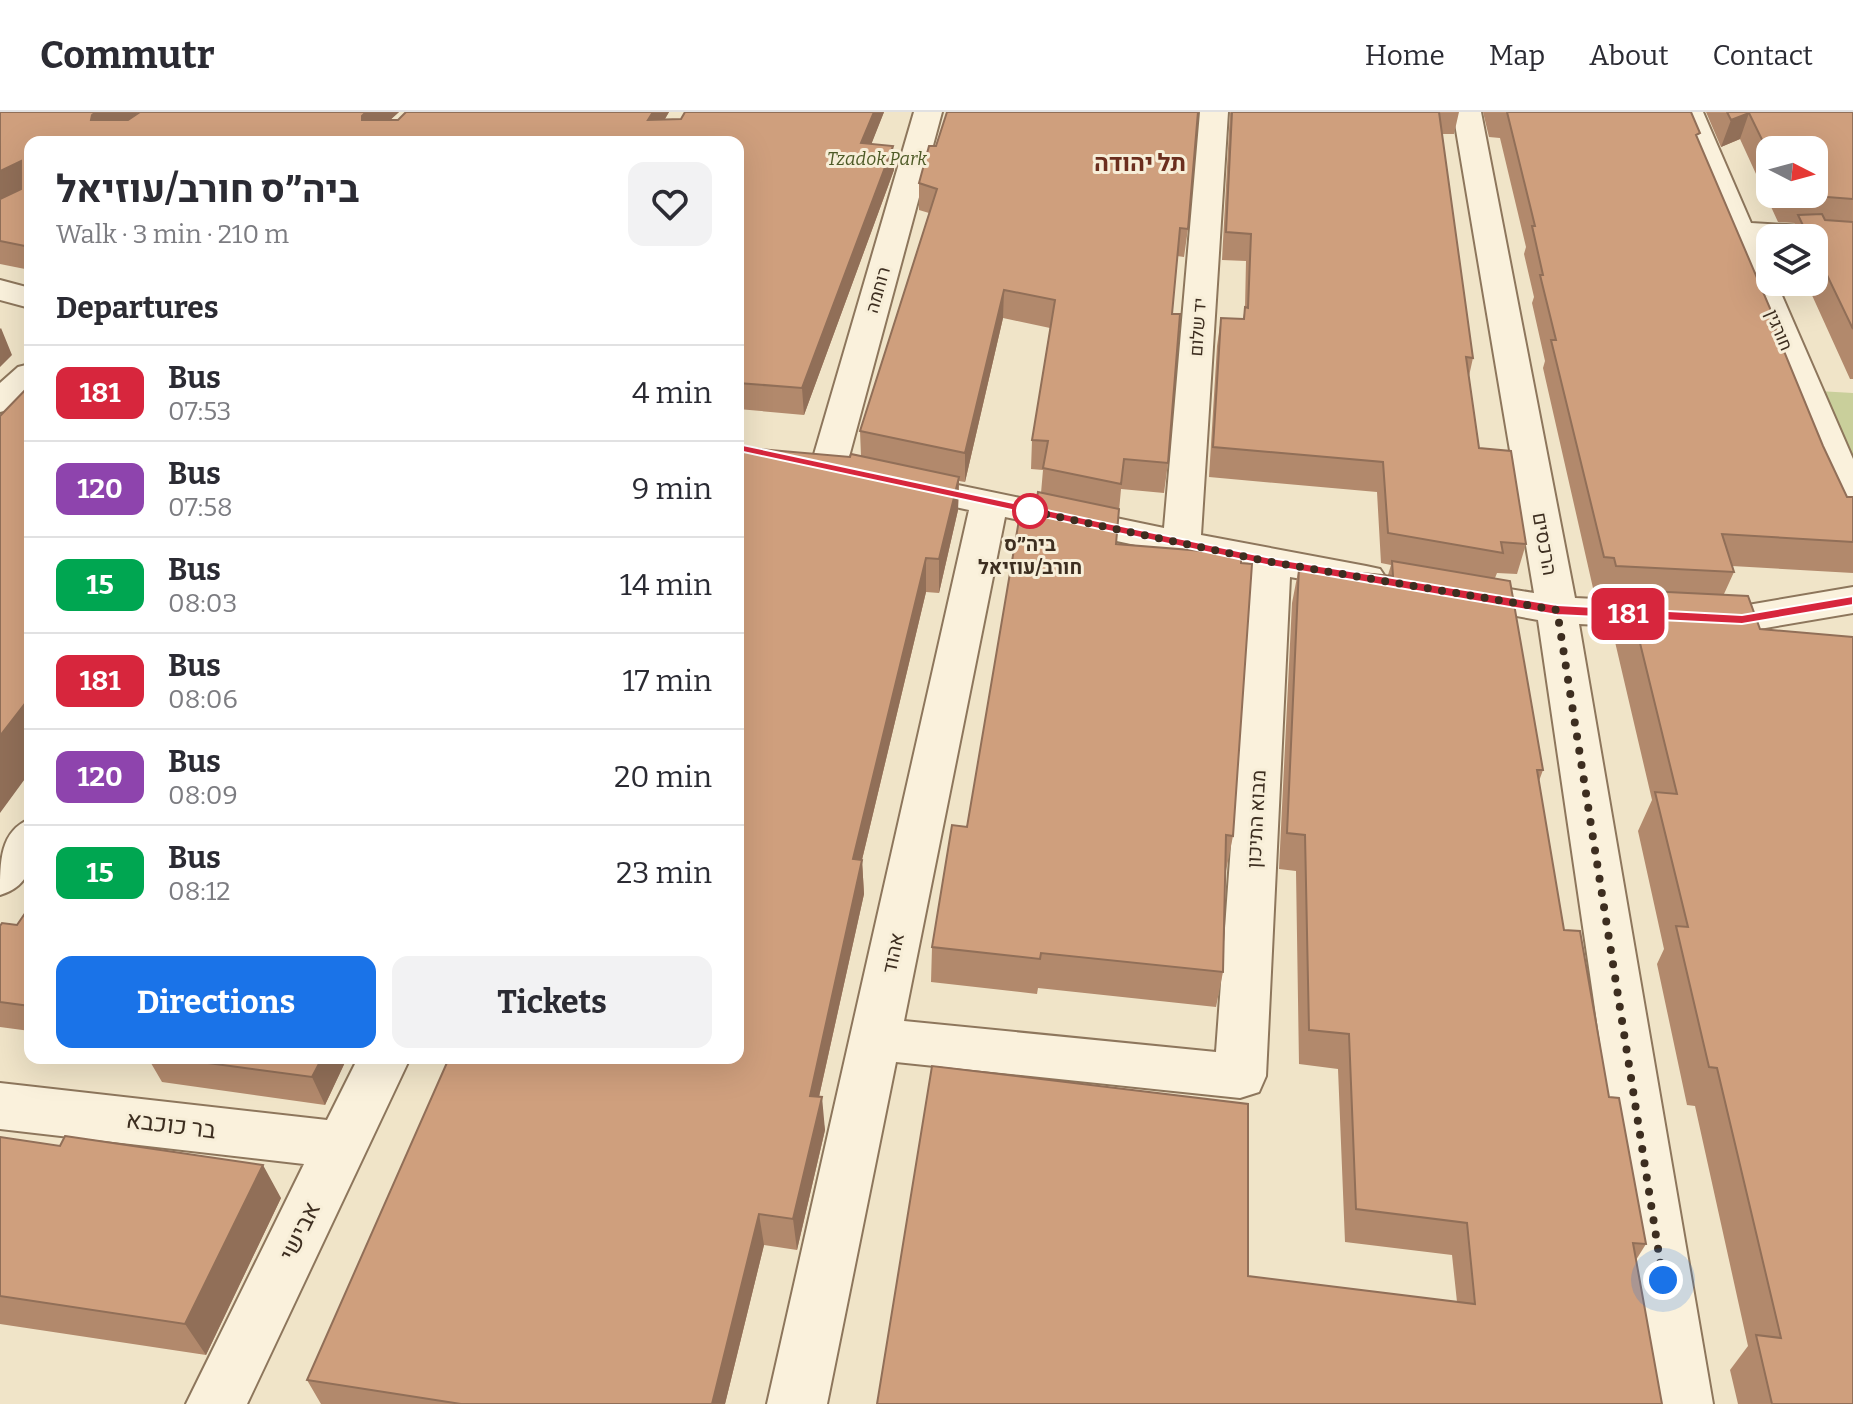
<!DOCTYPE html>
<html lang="en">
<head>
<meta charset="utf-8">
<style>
	:root { --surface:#fff; --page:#f2f2f3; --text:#2b2b33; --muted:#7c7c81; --line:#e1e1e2; --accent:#1a73e8 }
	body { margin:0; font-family:Bitter,Heebo,serif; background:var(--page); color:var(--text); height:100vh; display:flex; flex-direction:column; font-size:30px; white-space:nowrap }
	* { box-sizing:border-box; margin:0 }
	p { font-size:26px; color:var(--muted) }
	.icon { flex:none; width:44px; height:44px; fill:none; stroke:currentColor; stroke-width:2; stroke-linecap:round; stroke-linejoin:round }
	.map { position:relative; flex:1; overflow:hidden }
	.side { position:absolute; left:24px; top:24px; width:720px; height:928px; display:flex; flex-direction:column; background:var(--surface); border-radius:16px; box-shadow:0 8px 32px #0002 }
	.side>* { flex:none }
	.badge { padding:0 16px; border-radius:12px; font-size:28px; line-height:52px }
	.needle { width:52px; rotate:96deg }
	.tools { position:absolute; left:1756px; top:24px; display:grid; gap:16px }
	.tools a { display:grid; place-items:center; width:72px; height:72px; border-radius:16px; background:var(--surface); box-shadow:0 8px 32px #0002; font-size:40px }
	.you { position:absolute; width:40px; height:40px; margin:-20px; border:6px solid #fff; border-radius:50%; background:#1a73e8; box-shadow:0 0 0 12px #1a73e833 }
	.map>.badge { position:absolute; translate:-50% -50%; box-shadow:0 0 0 4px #fff }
	h2 { padding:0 32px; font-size:30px; line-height:72px }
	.round { display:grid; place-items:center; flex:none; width:84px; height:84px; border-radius:16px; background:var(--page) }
	.headline { display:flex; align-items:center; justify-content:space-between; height:136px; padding:0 32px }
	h1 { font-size:38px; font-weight:700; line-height:60px }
	.action { display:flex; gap:16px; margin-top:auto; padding:16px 32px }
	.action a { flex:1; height:92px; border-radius:16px; background:var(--accent); color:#fff; font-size:32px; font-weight:700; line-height:92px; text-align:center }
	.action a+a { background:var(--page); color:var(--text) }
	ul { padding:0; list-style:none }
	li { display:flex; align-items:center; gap:24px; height:96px; padding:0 32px; border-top:2px solid var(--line) }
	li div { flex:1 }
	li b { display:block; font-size:30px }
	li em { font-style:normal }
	li .badge { min-width:88px; font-weight:700; text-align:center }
	header { display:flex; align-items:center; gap:48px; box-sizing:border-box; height:112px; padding:0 40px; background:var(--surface); border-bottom:2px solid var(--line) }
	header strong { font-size:38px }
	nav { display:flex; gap:44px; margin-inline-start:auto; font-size:28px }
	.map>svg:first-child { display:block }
	.green { fill:#c9cf9b }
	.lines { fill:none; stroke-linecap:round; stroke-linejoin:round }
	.minor-casing { stroke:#8d765c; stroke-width:4 }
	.minor { fill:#faf1dc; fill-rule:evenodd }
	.wall { fill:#b2896c; fill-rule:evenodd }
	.shaded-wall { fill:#916f58 }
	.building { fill:#cf9f7d; stroke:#916f58; stroke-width:2 }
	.line { fill:#d7263d; stroke:#fff; stroke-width:2 }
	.walk { stroke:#3d2e20; stroke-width:8; stroke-dasharray:0 14.4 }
	.stop-dot { fill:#fff; stroke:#d7263d; stroke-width:4 }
	.labels { text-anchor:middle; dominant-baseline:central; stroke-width:6; stroke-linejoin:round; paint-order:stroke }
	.far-park-label { font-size:18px; font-style:italic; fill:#4d5a26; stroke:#f7eed8 }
	.far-street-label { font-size:18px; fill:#3d2e20; stroke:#f7eed8 }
	.stop-label { font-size:20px; font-weight:bold; fill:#3d2e20; stroke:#f7eed8 }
	.street-label { font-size:20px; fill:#3d2e20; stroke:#f7eed8 }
	.far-district-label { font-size:24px; font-weight:bold; fill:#6b2e1e; stroke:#f7eed8 }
	.near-street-label { font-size:24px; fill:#3d2e20; stroke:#f7eed8 }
</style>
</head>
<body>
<header>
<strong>Commutr</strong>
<nav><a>Home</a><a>Map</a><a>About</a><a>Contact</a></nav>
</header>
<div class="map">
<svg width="1853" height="1292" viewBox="0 0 1853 1292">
	<rect width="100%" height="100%" fill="#f0e4c8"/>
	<path class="green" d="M1818,279l35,2v77z"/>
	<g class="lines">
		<defs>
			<path id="minor" d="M914,0h28l-96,356 -5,8 -13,3 -13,-3 -5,-8z
				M1200,0h28l-27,423 165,31 14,3 6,9 -6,9 -14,3 -76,-13 -24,499 -7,16 -19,6 -344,-36 -69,342h-60l202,-894 -82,-18 -5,-8 5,-8 13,-3 264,55zM1005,405l246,53 -35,482 -312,-31z
				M1453,0h28l94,486 167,8 111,-19v26l-111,19 -163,-8 134,780h-60l-115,-784 -98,-18 -6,-9 6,-9 14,-4 80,13z
				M1675,0h28l48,111 102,6v18l-39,-2v-7l-55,3 11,27v14h6l77,177v54l-13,-3 -6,-8z
				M0,168l30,8v20l-30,-8z
				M30,252v29l-18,16 -12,3v-29l18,-16z
				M30,707c0,34 9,64 -30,76 0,-34 0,-64 30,-76z
				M358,946h52l-163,346h-61l118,-240 -304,-35v-46l327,37z"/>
		</defs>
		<use href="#minor" class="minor-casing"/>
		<use href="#minor" class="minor"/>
	</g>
	<path class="wall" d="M0,0l127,8 13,-8h259l-9,8h8l8,-8h263l-5,8 220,-8 -13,32 22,2 1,24 -90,245 -66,-6v-267h-708v128l-30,-6z
		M1230,0h229l-5,22h-12l31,224 -4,18 10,72 47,96 -9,30 -20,-1 -2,5 48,192 -4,11 25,149 45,167 37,147 -10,16 26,144 -414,-128 209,26 -5,-47 -107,-13 -7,-173 -39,-5 -3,-193 -17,-2 13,-266 7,-36 89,8 3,-10 -10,-2 -4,-71 -168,-15 8,-131 4,-28 22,1 2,-11 1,-47 -24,-1z
		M1483,0h208l7,28 80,187 -2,5 47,114 24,51h6v76l-121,-7 2,6 -10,22 129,810h-115l-8,-34 18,-24 -53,-240 -8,-1 -30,-141 7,-15 -26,-118 14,-31 -40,-171 12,-32 -19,-1 -2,-8h-10l-50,-220 2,-7 -13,-58 2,-6 -10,-43 2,-7 -26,-109 -11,-1z
		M1706,0h147v267h-3l-44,-97h8v-44h-25l6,-15 -17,-1 -38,-83 -19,8zM1770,38l44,44h-44z
		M919,71l269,46 -4,28 -7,-1 -5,58 -4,149 -4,30 -43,-4 -5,55 117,292 -7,35h-1l-2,101 -7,35 -178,-19 -1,6 -106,-12 1,-35 35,-120 68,-318 6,-16 2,-23 -12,-1 1,-29 18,-112 -47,-10 -38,164 -6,-1 -1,29 -19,83 -13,-1 -64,268 2,34 -45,203 6,33 -28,120 -33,-5 -39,159h-404l-14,-24 543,-923 11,-1 -1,-25 69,-218 -10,-3z
		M30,794v125l-30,-4v-101l17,-1z
		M148,946h199l-22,47 -163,-23z
		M0,1025l281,61 -75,157 -206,-31z"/>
	<path class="shaded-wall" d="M96,0h43l-39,28 -9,-20 1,-5z
		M366,0h33l-31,28 -6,-20v-4z
		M653,0h16l-17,30 -4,-22z
		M874,0h10l-22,56 -1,-25z
		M1749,1l-9,26 -19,8 10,-27z
		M893,34l1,24 -90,245 -2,-27z
		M21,49l9,23 -30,17v-30z
		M1004,178l-1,28 -38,164v-29z
		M1,216l11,27 -12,12v-38z
		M959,365l-1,33 -19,83v-34z
		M926,446v34l-72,301 -1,-34z
		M30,585v75l-30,41v-77z
		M862,748l2,34 -52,234 -2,-32z
		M322,946h25l-22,47 -13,-28z
		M822,985l3,33 -28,120 -4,-31z
		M263,1053l18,33 -75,157 -21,-31z
		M759,1102l5,31 -39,159h-13z"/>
	<path class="building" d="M0,0h96l-4,3 -1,5h37l12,-8h226l-4,4v4h36l8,-8h247l-5,8 33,-1 4,-7h189l-13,31 32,3 -91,242 -64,-5v-241h-708v105l-30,-6v-42l21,-10v-28l-21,10z
		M947,0h251l-10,117 -8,-1 -8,86h8l-12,149 -44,-4 -3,25 -78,-16 5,-27 -16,-1 23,-140 -51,-10 -39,163 -105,-22 77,-242 -18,-6 10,-37h7z
		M1232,0h207l34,246 -7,-1 13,91 32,3 15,93 -25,-2 2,11 -115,-20 -5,-71 -170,-15 8,-129 23,1 1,-12 3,1 3,-74 -25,-2z
		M1507,0h184l9,21 -4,2 82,192h-4l49,119 24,51h6v45l-131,-8 12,38 -118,-6 -2,-8 -10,-1 -53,-217h5l-16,-65h3l-11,-49h3z
		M1727,0h126v87l-65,-5h26v-44h-44v6l-21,-43 -18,7z
		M1822,102l3,6 28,2v107l-39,-81v-10h-5l-11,-23z
		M30,273v312l-30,39v-320z
		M738,335l112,10 1,-3 108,23 -20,82 -13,-1 -73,301 9,1 -52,236 12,1 -29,122 -34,-5 -47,190h-251l-154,-24 142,-322h289z
		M1038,380l81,17 -3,35 125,10v9l11,1 -19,272 -7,-1 -3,137 -182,-19 -1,6 -108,-12 20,-122 15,2 54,-319 14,1z
		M1392,449l118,20 33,189h-6l27,160 16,1 29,166 10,1 27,146 -13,-1 29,161h-785l55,-338 316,38v172l227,28 -8,-81 -111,-14 -7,-175 -40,-4 -4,-195 -18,-2 12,-266 94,9z
		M1627,478l121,6 12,33 93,8v767h-81l-16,-69 25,3 -64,-270 -8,-1 -33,-141 12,1 -33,-135 22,2z
		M30,794v100l-30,-4v-76l2,-3 15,2z
		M171,946h151l-10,19z
		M65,1024l198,29 -78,159 -185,-28v-159l60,9z"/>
	<path class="line" d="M738,332l533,114 286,47 185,10 111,-19v9l-111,19 -185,-9 -286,-49 -537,-116v-5z"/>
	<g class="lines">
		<path class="walk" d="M1030,399l-13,-3 254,54 286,48 106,670"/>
	</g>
	<circle class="stop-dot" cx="1030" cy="399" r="16"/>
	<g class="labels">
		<g class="far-park-label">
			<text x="877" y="47">Tzadok Park</text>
		</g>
		<g class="far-street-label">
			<text transform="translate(878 178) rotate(-74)">רוחמה</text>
			<text transform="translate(1198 215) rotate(-86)">יד שלום</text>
			<text transform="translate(1779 218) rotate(67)">חורגין</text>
		</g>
		<g class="stop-label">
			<text x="1030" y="432">ביה״ס<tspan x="1030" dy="23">חורב/עוזיאל</tspan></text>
		</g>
		<g class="street-label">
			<text transform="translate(1545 432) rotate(80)">הרכסים</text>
			<text transform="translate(1256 707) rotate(-87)">מבוא התיכון</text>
			<text transform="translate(893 841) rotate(-78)">אהוד</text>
		</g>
		<g class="far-district-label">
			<text x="1140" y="51">תל יהודה</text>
		</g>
		<g class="near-street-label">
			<text transform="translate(171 1013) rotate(7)">בר כוכבא</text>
			<text transform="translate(300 1119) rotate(-64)">אבישי</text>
		</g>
	</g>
</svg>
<div class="tools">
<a><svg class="needle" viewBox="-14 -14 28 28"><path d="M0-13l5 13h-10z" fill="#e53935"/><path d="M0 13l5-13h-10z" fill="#7c7c81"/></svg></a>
<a><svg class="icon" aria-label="layers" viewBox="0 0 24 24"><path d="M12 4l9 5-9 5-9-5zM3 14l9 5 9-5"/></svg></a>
</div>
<div class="you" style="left:1663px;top:1168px"></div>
<b class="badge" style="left:1628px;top:502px;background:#d7263d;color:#fff">181</b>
<section class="side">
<div class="headline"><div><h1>ביה״ס חורב/עוזיאל</h1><p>Walk · 3 min · 210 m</p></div><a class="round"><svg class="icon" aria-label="heart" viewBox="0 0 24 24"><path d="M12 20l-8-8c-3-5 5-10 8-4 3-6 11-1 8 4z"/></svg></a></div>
<h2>Departures</h2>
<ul>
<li><span class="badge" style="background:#d7263d;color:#fff">181</span><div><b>Bus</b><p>07:53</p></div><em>4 min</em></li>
<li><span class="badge" style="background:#8e44ad;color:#fff">120</span><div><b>Bus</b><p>07:58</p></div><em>9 min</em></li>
<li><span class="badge" style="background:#00a651;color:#fff">15</span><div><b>Bus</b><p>08:03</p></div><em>14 min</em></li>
<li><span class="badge" style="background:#d7263d;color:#fff">181</span><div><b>Bus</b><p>08:06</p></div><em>17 min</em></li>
<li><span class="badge" style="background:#8e44ad;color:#fff">120</span><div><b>Bus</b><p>08:09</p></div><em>20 min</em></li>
<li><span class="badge" style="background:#00a651;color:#fff">15</span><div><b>Bus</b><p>08:12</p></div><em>23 min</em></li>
</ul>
<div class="action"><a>Directions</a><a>Tickets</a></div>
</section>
</div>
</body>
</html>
